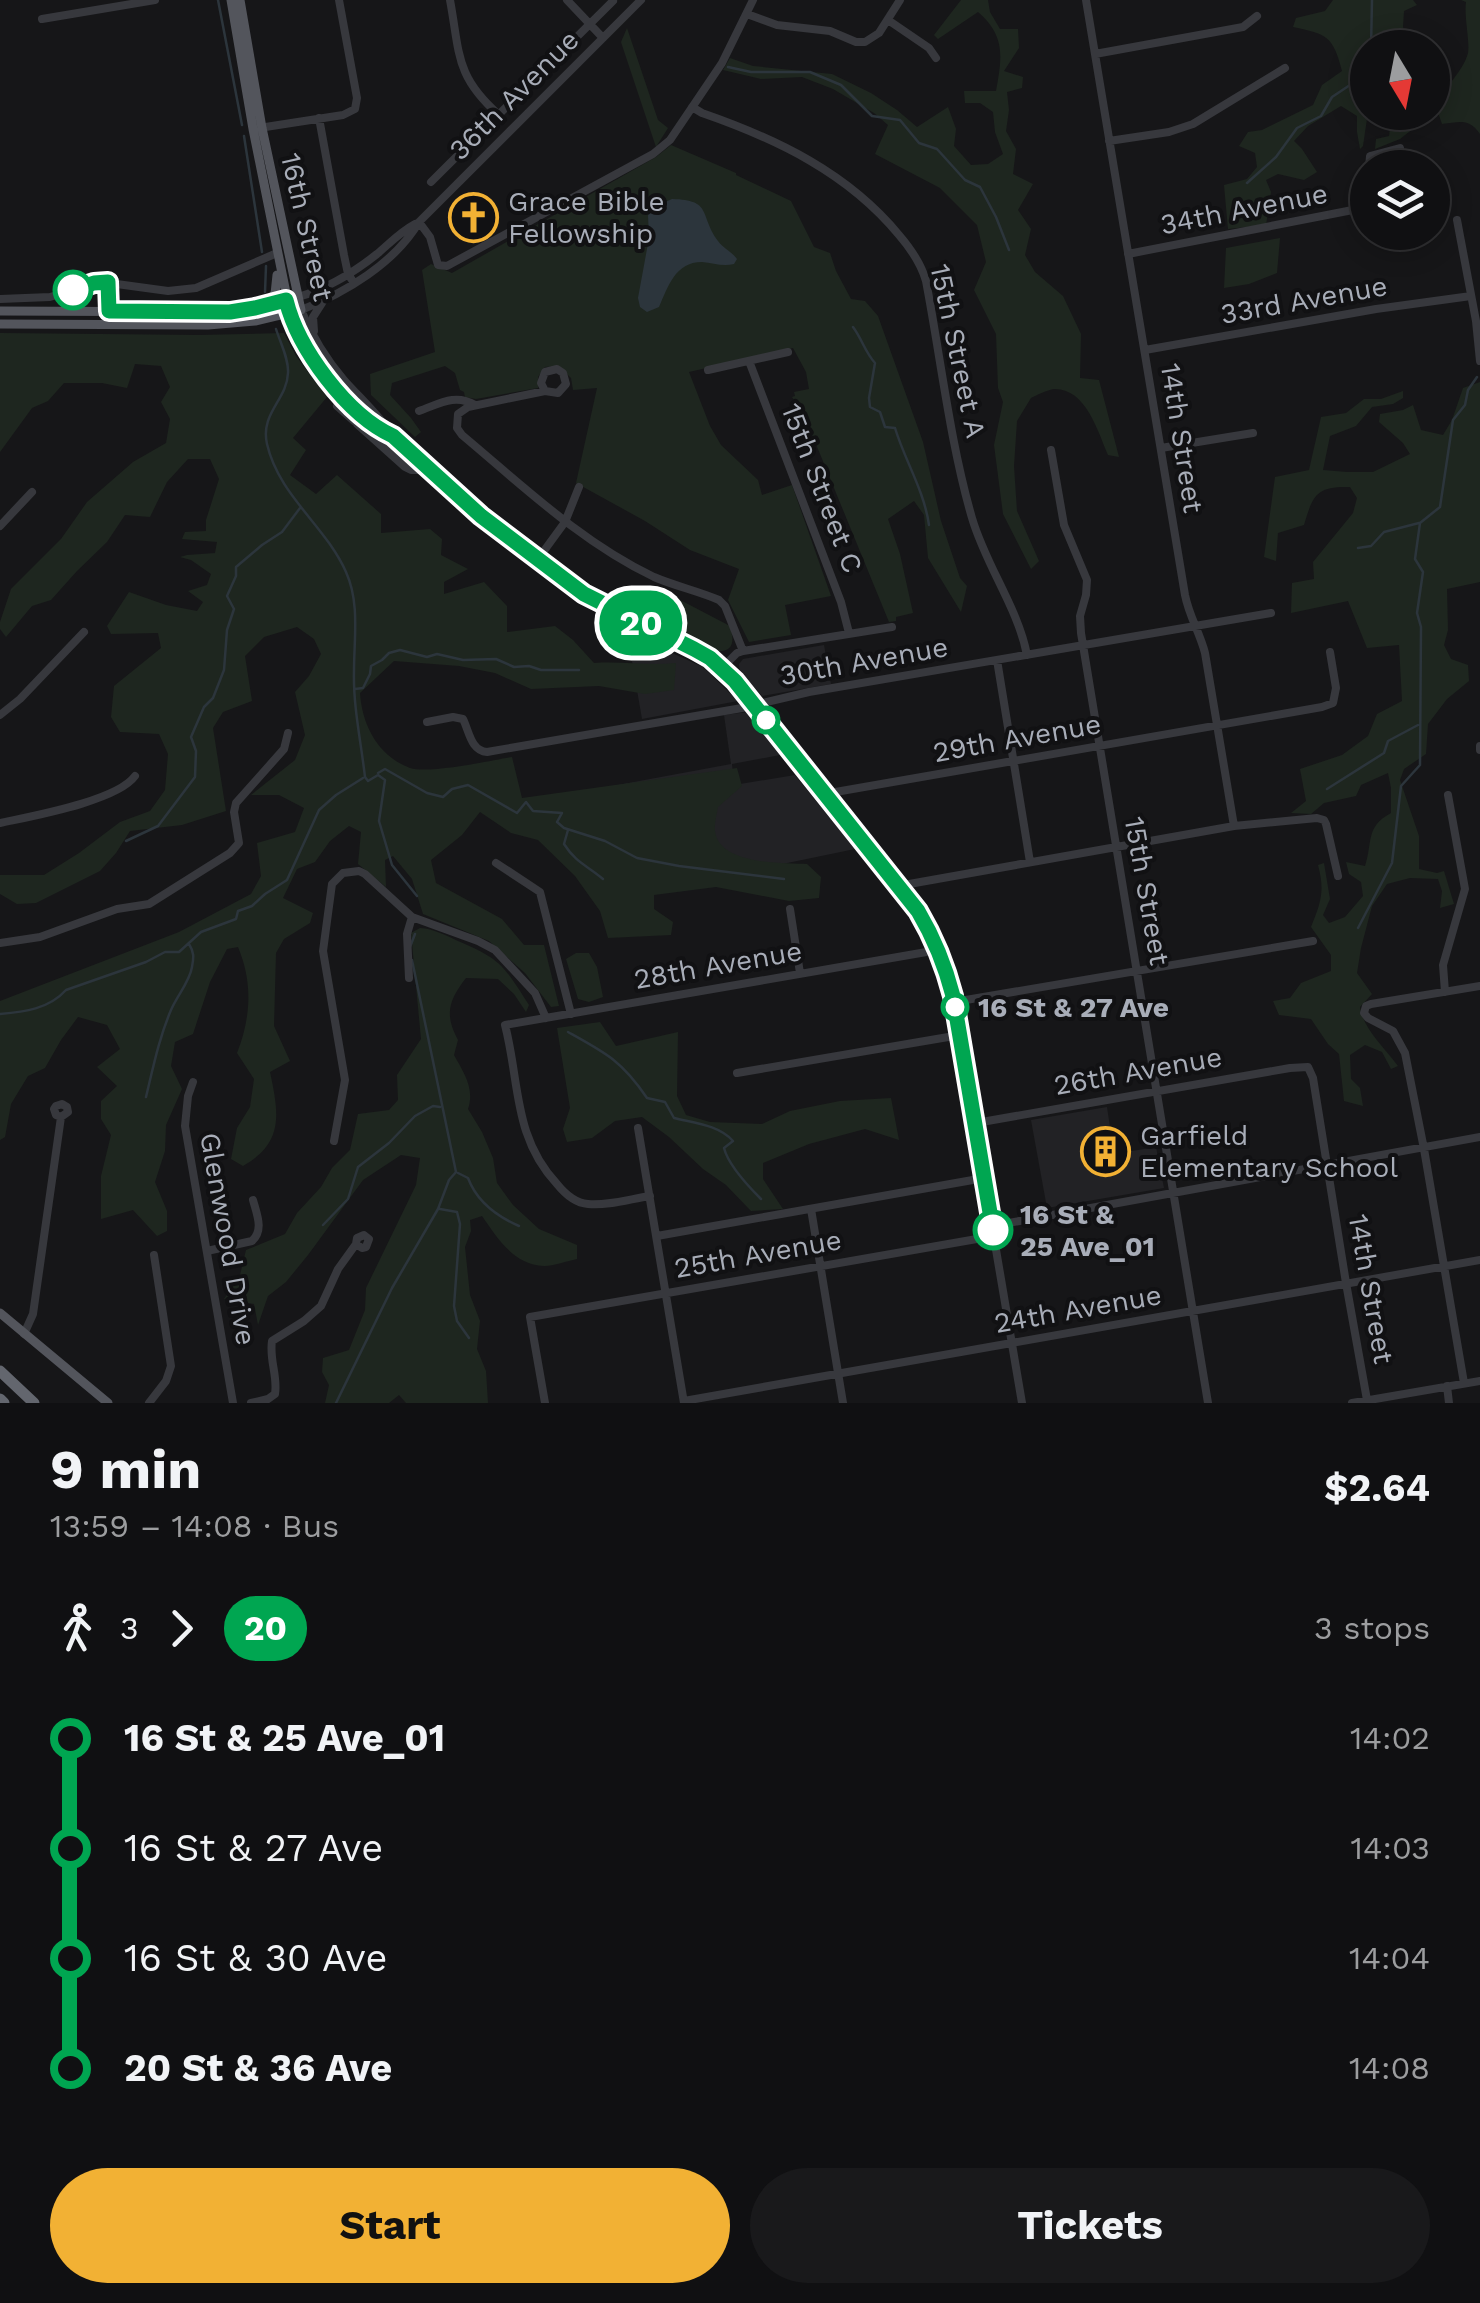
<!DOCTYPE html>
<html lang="en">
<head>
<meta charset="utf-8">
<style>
	:root { --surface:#101012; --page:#19191b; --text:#f1f3f6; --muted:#9c9d9f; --line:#303032; --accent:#f2b134 }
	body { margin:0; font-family:"Work Sans",sans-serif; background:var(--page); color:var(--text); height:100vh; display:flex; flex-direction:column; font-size:38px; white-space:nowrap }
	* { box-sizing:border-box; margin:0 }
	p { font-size:32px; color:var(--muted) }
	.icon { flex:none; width:55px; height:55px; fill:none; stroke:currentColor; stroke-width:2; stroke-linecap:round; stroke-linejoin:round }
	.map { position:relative; height:1403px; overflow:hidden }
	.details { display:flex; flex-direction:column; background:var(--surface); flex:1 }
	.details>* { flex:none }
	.badge { padding:0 20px; border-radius:32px; font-size:35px; line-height:65px }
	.needle { width:65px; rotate:170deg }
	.buttons { position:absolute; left:1350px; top:30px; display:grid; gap:20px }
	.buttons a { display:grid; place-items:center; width:100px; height:100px; border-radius:50%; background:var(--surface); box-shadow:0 5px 25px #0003,0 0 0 2px var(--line); font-size:50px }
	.map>.badge { position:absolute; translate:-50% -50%; box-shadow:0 0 0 5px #fff }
	.legs { display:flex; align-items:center; gap:15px; height:110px; padding:0 50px; font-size:32px }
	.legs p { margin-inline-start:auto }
	.summary { display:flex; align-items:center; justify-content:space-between; height:170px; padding:0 50px }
	h1 { font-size:55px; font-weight:700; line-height:75px }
	.button { display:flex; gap:20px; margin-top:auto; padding:20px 50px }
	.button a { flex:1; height:115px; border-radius:60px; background:var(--accent); color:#111; font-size:40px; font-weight:700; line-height:115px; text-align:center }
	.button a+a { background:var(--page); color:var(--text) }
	ul { padding:0 50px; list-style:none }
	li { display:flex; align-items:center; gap:35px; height:110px; font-size:38px }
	li i { display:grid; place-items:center; width:15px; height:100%; margin:0 12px; background:currentColor }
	li i::after { content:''; width:25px; height:25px; margin:-12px; border:8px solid; border-radius:50%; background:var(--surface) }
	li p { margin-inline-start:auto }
	li:first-child i { background:linear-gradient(#0000 50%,currentColor 0) }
	li:last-child i { background:linear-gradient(currentColor 50%,#0000 0) }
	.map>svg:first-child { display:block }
	.built { fill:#222225 }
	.green { fill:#1e261f }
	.water { fill:#2c353c }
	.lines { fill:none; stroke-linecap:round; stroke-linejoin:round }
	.stream { stroke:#2c353c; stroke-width:2.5 }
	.minor { stroke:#37383d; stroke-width:8 }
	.major { stroke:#53555c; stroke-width:9 }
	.highway { stroke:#63666e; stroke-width:11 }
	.line-1-casing { stroke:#fff; stroke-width:22 }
	.line-1 { stroke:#00a651; stroke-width:15 }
	.stop-1-dot { fill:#fff; stroke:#00a651; stroke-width:5 }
	.labels { text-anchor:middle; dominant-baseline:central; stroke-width:8; stroke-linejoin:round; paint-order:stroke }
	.street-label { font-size:28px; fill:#a8adb8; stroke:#111113 }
	.poi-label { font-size:28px; fill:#a8adb8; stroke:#111113; text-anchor:start }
	.stop-label { font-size:28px; font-weight:bold; fill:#a8adb8; stroke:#111113; text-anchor:start }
</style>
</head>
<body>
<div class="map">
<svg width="1480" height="1403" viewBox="0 0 1480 1403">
	<rect width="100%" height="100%" fill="#161618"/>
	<path class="built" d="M824,645l7,39 -69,12 -22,-25 -1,-7 4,-5z
		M672,653l31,14 35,34 -96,18 -10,-58z
		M748,712l32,43 -48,9 2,21 61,-10 60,74 -121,25 -154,-82 151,-28 -7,-49z
		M1107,1107l7,47 42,-7 8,41 -117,20 -16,-88z"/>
	<path class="green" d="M961,0h27l2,12 10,17h18l1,19 -15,23 19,6 -1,11 -15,4 2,18 -3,21 10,18 -3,25 20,10 -15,26 13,19 -6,26 10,17 28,24 18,38 -1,44 19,2 20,77 -11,-2c-10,-23 -22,-67 -54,-66 -7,1 -17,6 -23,9l-14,23 -3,45 3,45 22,50 -8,8 -28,-55 -9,-69 9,-43 -5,-14 -2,-54 -22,-44 12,-28 -9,-37 -37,-37 -65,-34 13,-29 -14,-12 -41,-24 -31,-12 -41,2 -38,-9 7,-12 23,8 79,8 39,19 26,17 20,17 31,-20 8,22 -2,17 17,19 17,-1 15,-10 -8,-22 -2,-20 -13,-9h-15l-1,-12h32c6,-33 10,-55 -18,-79l-40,27 -4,-4z
		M1333,0h80l4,5 -13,6 -1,16 11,20 -46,1v64l-5,34 -3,3 -3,-17v-16l-16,-10 -33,20 -14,15 8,8 15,23 -13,8 -26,-6 -12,6 5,12 -5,33 -38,4 -4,-44 23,-6 10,-12 -2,-14 -16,-7 9,-14 14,-2 51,-25 9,-20 20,-14c-9,-35 -15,-37 -49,-44l3,-9 29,-7z
		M1461,0h19v134c-11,-16 -20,-12 -38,-10l-8,-23c11,-11 30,-32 34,-48 2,-11 -4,-36 -2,-51z
		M627,28l31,92 10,8 -12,19 -35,-105z
		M1399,113h15v15l-14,11 -25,10 1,-10 13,-3 3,-21z
		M671,145l65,28v2l55,26 23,46 16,6 6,18 15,28 14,2 13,15 45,126 18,79 19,57 7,8 -6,26 -33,-54 -4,-43 -10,-14 -26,18 12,35 13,59 -17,4v4l-7,1 -85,-207 -12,-18 3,-1 -1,-4 15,-3 -3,-17 -13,-24 -104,24 21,54 11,19 37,35 4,15 30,-10 39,111 -46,9 6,30 -42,7 -21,-42 11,-31 -49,-19 -45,-29 -69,-38 21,-95 -24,2 -2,-12 -12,-12 -14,1 -7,10v11l-62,11 -11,-2 -1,-5 -4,-2 -5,-17 -10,-7 -53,17 -2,12 21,23 10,14 -6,5 -44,-42 -1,-21 65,-22 -13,-82 9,-6 21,9 204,-116z
		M1280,238l-3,35 -28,11 -25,4 2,-40z
		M0,333l199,2 85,-2 12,23 31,41 -34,41 13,12 -16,25 26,19 21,-19 44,39v19l49,-4 12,10 -1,16 27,14 -24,13v12l40,-12 23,24v26l48,-6 18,14 21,23c28,-2 55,3 82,0l-2,27 -29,4 -46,-8 -68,3 -36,-16 -36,-7 -65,-5 -34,32c2,32 18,63 50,75 18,6 80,-7 102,-11l10,41 215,-30 5,18 -24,21c-1,7 -4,17 -3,24 4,34 68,32 92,33l14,13 -2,21 -30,3 -73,-14 -62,8v14l19,13 -2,13 -63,3 -8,-27 -25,-35 -37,-36 -27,-7 -31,-21 -18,23 -31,25 5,23 66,36 22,26h20l15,61 -8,1 -26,-34 -36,-32 -66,-27 -11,-35 -19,-23 -8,4 1,27 -28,-23 3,-32 -12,-6 -19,15 -15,21 -18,7 -14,29 30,15 -3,10 -26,16 -8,14 -2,73 16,35 -20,11c9,42 14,71 -27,94l-12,-7 6,-31 13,-21 4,-28 -17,-26c14,-36 16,-70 1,-106l-11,2 -17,33 -17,52 -18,8 -4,24 11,23 -16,36 -1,26 -10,31 12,29v20l-10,5 -24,-26 -32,9v-43l10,-41 -10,-16v-18l16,-15 -20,-19 23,-18 -13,-24 -29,-8 -17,23 -16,28 -17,8 -17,28 -6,33 -5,3v-139l179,-69 72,-38 10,-18 -4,-33 38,-11 9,-24 -25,-13h-28l44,-35 10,-25 -10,-43 14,-16 12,-22 -7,-15 -17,-12 -33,10 -19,19 7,45 -29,11 -10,16 13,83 -44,14 -52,6 -14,22 -16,18 -64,32 -19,1 -17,-10v-19h44l35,-22 41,-31 30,-11 15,-21 3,-36 -9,-20 -39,-2 -9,-15 3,-31 47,-38 -3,-15 -47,1 -4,-8 22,-34 37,13 31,6 6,-9 -15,-11 19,-6 4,-11 -20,-14 -11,-3 7,-2 28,-2 2,-11 -35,-3 3,-7 21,-1v-11l13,-41 -9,-20h-22l-21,23 -17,35 -25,-2 -18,27 -30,29 -26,29 -19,6 -26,31 -6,-8v-7l11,-33 50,-50 26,-37 46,-40 33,-19 4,-24 -9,-17 9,-15 -9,-21 -26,-2 -8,24 -25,-5h-38l-16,18 -16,7 -32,44z
		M1480,382v200l-33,7 1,41 -4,15 7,14 17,6 1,16 -22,18 -19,25 -2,30 -22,15 -4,11 19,56v33l18,4 7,-2 10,33 -14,4 2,-17 -4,-12 -28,-1 -23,6 -15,22 -11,42 -4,25 15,21 -12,13c3,22 25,41 38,59l-7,3 -9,-17 -17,-7 -15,10 1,24 9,9 3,18 -19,-5 -5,-47 -11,-10 -17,-25 -32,-4 -6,-14 17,-3 11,-15 30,-12v-16l-20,-28c10,-25 14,-36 7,-62l6,-2 6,36 -7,16 6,8 16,-6 18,-21 -2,-14 -12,-8 -3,-12 19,4c8,-24 0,-39 26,-53v-25l-3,-15 -27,12 -5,11 -32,7 -13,11 -20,-1 15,-12 -6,-32 42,-14 26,-19 9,-22 25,-13 -3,-56 -32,3 -19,-47 -57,12 1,-30 22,-4 -1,-17 40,-49 4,-15 -7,-11c-34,-1 -37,8 -46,38l-26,8 -2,28 -12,-4 11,-80 34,-7 12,-53 25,-4 18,-14h17l22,-8v7l-10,6 -21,3 -16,19 -26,10 -7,34 24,2h26l37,-18 -7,-11 -24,-21 1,-8 23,-4 10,-5 8,25 22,5 9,-15 11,-32z
		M663,591l67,35c4,13 5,26 -13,25l-70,-36z
		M420,928c14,1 25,7 38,13 43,18 46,25 71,64l-3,7 -12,-18 -16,-15 -32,-1c-17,22 -22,36 -8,62l-4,15c10,18 21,34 14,54l14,23 11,26 4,25 16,22 26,24 38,16v14c-10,2 -23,7 -33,7 -30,-1 -46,-27 -62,-50l-12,4 1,11 -6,16 5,48 10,26 -3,28 9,22 2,32h-82l-7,-8 -10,8h-64l4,-18 -7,-13 1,-14 26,-8 16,-40 1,-22 50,-103 4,-27 -19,-3 -38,25 -55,75 -22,27 -18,14 -10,29 -4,-21 -30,-5 16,-24 6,-25 39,-16 12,-21 24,-26 11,-19 18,-18 8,-36 31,-4 9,-10 -1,-25 24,-36 -10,-106z
		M576,953h13l8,14 6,30 -14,5 -11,-3 -12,-40z
		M600,1022l16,24 62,-14 -1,64 9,19 24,7 52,2 28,-13 50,-10 51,-3 8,42 -34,-11 -56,15 -46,19v16l20,30 -32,2 -25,-26 -23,-16 -34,-32 -27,-20 -27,4 -23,17 -25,4 -4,-13 7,-21 -13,-80z"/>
	<path class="water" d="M672,199c41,1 27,16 46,42 6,8 13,10 19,18l-3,5c-11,3 -21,-1 -32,-2 -27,0 -34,25 -43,45l-12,5 -7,-5 -2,-9 11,-60 -1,-23 6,-8z"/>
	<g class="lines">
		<path class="stream" d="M218,0l24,125
			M1371,48l1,-48
			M728,67l23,5h59l31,13 31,31 28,4 19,23 18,6 28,31 15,7 16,30 13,33
			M244,136l18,116
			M1247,183l29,-26 21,-29 24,-12 11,-19 33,-22 3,-12
			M265,292l1,-26
			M853,327c9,12 12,25 22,36l-6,35 1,9 10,5 5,15 10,1c10,33 29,62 34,97
			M276,329c4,13 13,30 12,44 -1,27 -28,40 -21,71 12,52 58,81 79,128 14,31 8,66 8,99 -1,35 7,71 11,106l3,4 10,-6 7,5 -6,41 13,44 25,31
			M1358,548l13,-2 13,-14 35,-9
			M355,689l8,-1 7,-14 1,-8 11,-6 7,-7 11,-3 27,7 10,-3 26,6 33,-1 18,8 15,-1 12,4h38
			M378,773l7,-4 42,24 16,4 9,-8 16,-4 49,28 9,-11 7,9 29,2 -5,9 7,6 41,13 32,17 42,8 105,13
			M1327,789l57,-36 4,-12 30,-16
			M568,830l-4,14c12,19 24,22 39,35
			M126,841l32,-15 37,-49 1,-26 -5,-14 13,-30 9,-9 11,-28 3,-40 7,-21 -7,-13 9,-20v-9l26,-22 20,-13 18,-24
			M1358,928l34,-65 9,-77 19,-21 1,-138 -4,-14 6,-41 -8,-13 5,-36 20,-16 13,-87 12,-15 3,-15 9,-13
			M410,947l5,-13
			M0,1014c24,-2 49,-5 66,-24l80,-28 19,-10h14l22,-20 35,-13 2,-8 14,-5 13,-12 22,-14 32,-70 17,-15 27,-17
			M568,1032c38,21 54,29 79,66l18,4 9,16c20,5 45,7 59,23l-9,7c4,16 25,39 37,51
			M146,1097c7,-29 13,-59 25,-87 6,-14 19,-29 21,-43 2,-10 2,-15 -3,-23
			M458,1173l10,5c9,24 28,38 51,48
			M440,1209l17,3 3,12 -6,82 3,15 12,17
			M323,1225l25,-26 10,-32 31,-24 26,-27 18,-10 7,1
			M336,1403l56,-115 46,-79 11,-29 7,-8 -44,-212"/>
		<path class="minor" d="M450,0c10,54 5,76 49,115
			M567,0l36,38
			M641,0l-222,222c-24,41 -74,71 -118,88 11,26 25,49 43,70 17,19 35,35 49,56 60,56 122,111 190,157 56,38 116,44 162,100l172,218 21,39 15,46 69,407
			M1086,0l99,595c4,21 15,38 20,58l29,173
			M747,14l30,11 53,6 26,11h9l14,-9 21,-33
			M42,19l113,-19
			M888,20l41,28 7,10
			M1095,54l148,-27 14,-11
			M692,107l10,6c75,26 146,60 197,122 12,14 22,28 27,46 15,79 24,161 46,237 14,48 46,90 55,137
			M319,118l25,137 4,19 6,9
			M259,128l84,-13 12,-6 2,-11 -18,-98
			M1109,141l60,-9 24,-8 92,-56
			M1369,168l1,-12 30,-8
			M431,182l182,-181
			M1457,220l19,101 4,40
			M419,222l11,15 8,28 9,1 206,-112 17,-14 52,-77 31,-63
			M1128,254l240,-47
			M298,297c28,-8 55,-24 79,-43 12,-10 23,-22 38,-30
			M0,299l50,-2 52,-15 66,9 28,-3 81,-35
			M290,313c21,45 53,101 100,122
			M314,331l-1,-14 9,-14
			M1145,350l231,-41 95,-13
			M749,361l92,241 8,31
			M708,370l80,-18
			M545,391l-4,-8 4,-11 12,-3 6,4 3,11 -8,9 -13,-2 -77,16 -10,7 -1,14 5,7c61,51 119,107 192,142 21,9 44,14 65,23l6,6 18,45
			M337,406l17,15
			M352,409l5,15 48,43 6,3h19
			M419,411c20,-7 36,-18 56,-6
			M1161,448l92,-15
			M1051,450l13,75 23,55 -1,15 -6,21 1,17 127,770
			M0,526l32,-34
			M538,559l27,-37 14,-35
			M997,660l33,202
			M722,668l15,-15 6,-2 149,-24
			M0,715l20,-16 64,-67
			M427,722l26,-5 10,2c6,12 8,32 24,33l255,-44 67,-16 462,-79
			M1480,746v4
			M824,794l498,-87 11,-4 3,-15 -6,-36
			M0,823c32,-7 117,-22 135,-47
			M496,863l44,29 31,122
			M898,886l336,-60 83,-8 7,2 2,4 12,52
			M790,909l10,64
			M0,943l40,-6 77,-28 32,-5 81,-51 9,-10 -5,-31 2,-9 48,-54 4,-16
			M409,978l-2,-44 5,-17
			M1445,992l-2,-27 22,-76 -17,-94
			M954,1002l359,-61
			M737,1073l223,-38
			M193,1082l-5,14 -3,30 48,277
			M976,1123l314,-55 18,-1 5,11 33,205 21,117
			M638,1128l46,275
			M334,1141l11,-61 -22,-129 9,-67 11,-11 16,-2 6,3 47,43 66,24 17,9 40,43 11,25
			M650,1196c-20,3 -42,10 -62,8 -13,-1 -23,-10 -31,-20 -44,-47 -37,-101 -52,-159l433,-75
			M811,1209l32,194
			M992,1226l488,-89
			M657,1236l327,-58
			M207,1251l45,-10c12,-11 5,-26 1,-41
			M24,1334l9,-20 28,-197 7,-5 -1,-5 -5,-3 -6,2 -2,3 2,6 5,2
			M1464,1383l-40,-234 -19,-96 -12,-22 -25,-13 -4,-5 2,-7 5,-2 109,-18
			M1447,1386l2,17
			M684,1401l796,-141
			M149,1403l17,-22 5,-15 -17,-111
			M251,1403l17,-4 7,-5c3,-18 -6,-34 -3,-53l32,-20 17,-15 17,-37 18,-25 1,-6 7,-3 5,4 -3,8 -4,1 -6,-4
			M545,1403l-15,-86 464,-81
			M1352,1403l128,-22"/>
		<path class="major" d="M231,0l22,129 37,184
			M263,304l12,-10 2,-19
			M0,311l229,1 26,-4 36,-9
			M0,324l208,1 47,-4 46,-11 -39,-182 -22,-128
			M0,1313l108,90"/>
		<path class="highway" d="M0,1371l34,32
			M0,1399l4,4"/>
	</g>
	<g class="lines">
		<defs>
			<path id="line-1" d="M73,290l21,-7 14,-1 1,29 121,1 25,-4 31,-8c12,49 61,115 107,136l88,80 103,78 110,55 16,9 25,23 183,230c16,27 27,54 35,85l40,234"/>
		</defs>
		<use href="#line-1" class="line-1-casing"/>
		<use href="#line-1" class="line-1"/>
	</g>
	<defs>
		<symbol id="church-ring" viewBox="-11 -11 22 22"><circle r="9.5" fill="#111113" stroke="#f2b134" stroke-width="1.5"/><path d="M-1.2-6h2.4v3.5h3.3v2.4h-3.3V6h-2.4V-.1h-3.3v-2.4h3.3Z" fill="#f2b134"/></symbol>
		<symbol id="building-ring" viewBox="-11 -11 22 22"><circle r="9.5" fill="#111113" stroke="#f2b134" stroke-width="1.5"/><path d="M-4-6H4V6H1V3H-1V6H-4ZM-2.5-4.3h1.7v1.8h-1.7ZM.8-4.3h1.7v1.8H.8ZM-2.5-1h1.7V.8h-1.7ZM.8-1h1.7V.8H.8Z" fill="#f2b134"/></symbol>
	</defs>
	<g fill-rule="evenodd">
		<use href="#church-ring" x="446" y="190" width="55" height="55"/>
		<use href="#building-ring" x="1078" y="1124" width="55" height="55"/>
	</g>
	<g class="stop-1-dot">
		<circle cx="73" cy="290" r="18"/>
		<circle cx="766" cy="720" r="12"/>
		<circle cx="955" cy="1007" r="12"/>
		<circle cx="993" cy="1230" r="18"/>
	</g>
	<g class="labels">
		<g class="street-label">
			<text transform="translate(514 95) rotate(-45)">36th Avenue</text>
			<text transform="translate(1244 209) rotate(-11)">34th Avenue</text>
			<text transform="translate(307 227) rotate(77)">16th Street</text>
			<text transform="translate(1304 300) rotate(-10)">33rd Avenue</text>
			<text transform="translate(958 351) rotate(78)">15th Street A</text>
			<text transform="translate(1182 438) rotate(81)">14th Street</text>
			<text transform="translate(822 488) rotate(69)">15th Street C</text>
			<text transform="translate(864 661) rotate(-10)">30th Avenue</text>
			<text transform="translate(1017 738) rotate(-10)">29th Avenue</text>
			<text transform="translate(1147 891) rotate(80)">15th Street</text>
			<text transform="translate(718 965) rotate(-10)">28th Avenue</text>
			<text transform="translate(1138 1071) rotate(-10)">26th Avenue</text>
			<text transform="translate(228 1239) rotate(80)">Glenwood Drive</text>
			<text transform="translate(758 1254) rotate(-10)">25th Avenue</text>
			<text transform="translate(1371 1289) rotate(80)">14th Street</text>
			<text transform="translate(1078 1309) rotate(-10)">24th Avenue</text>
		</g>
		<g class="poi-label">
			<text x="508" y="201">Grace Bible<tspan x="508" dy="32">Fellowship</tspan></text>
			<text x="1140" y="1135">Garfield<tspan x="1140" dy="32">Elementary School</tspan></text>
		</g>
		<g class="stop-label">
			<text x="978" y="1007">16 St &amp; 27 Ave</text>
			<text x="1020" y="1214">16 St &amp;<tspan x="1020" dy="32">25 Ave_01</tspan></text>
		</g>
	</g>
</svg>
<div class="buttons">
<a><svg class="needle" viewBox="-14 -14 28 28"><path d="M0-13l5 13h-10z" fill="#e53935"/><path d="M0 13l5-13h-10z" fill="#9c9d9f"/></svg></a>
<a><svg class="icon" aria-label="layers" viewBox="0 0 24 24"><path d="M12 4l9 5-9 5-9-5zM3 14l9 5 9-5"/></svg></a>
</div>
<b class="badge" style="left:641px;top:623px;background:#00a651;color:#fff">20</b>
</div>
<section class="details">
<div class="summary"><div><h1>9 min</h1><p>13:59 – 14:08 · Bus</p></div><b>$2.64</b></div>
<div class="legs"><svg class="icon" aria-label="walk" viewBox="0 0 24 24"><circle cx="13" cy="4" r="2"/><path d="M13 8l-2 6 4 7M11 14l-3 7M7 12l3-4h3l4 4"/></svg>3<svg class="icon" aria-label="forward" viewBox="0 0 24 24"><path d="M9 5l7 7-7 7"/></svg><b class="badge" style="background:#00a651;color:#fff">20</b><p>3 stops</p></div>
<ul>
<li><i style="color:#00a651"></i><b>16 St &amp; 25 Ave_01</b><p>14:02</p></li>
<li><i style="color:#00a651"></i><span>16 St &amp; 27 Ave</span><p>14:03</p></li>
<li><i style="color:#00a651"></i><span>16 St &amp; 30 Ave</span><p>14:04</p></li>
<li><i style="color:#00a651"></i><b>20 St &amp; 36 Ave</b><p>14:08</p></li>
</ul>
<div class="button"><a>Start</a><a>Tickets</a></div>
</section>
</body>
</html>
